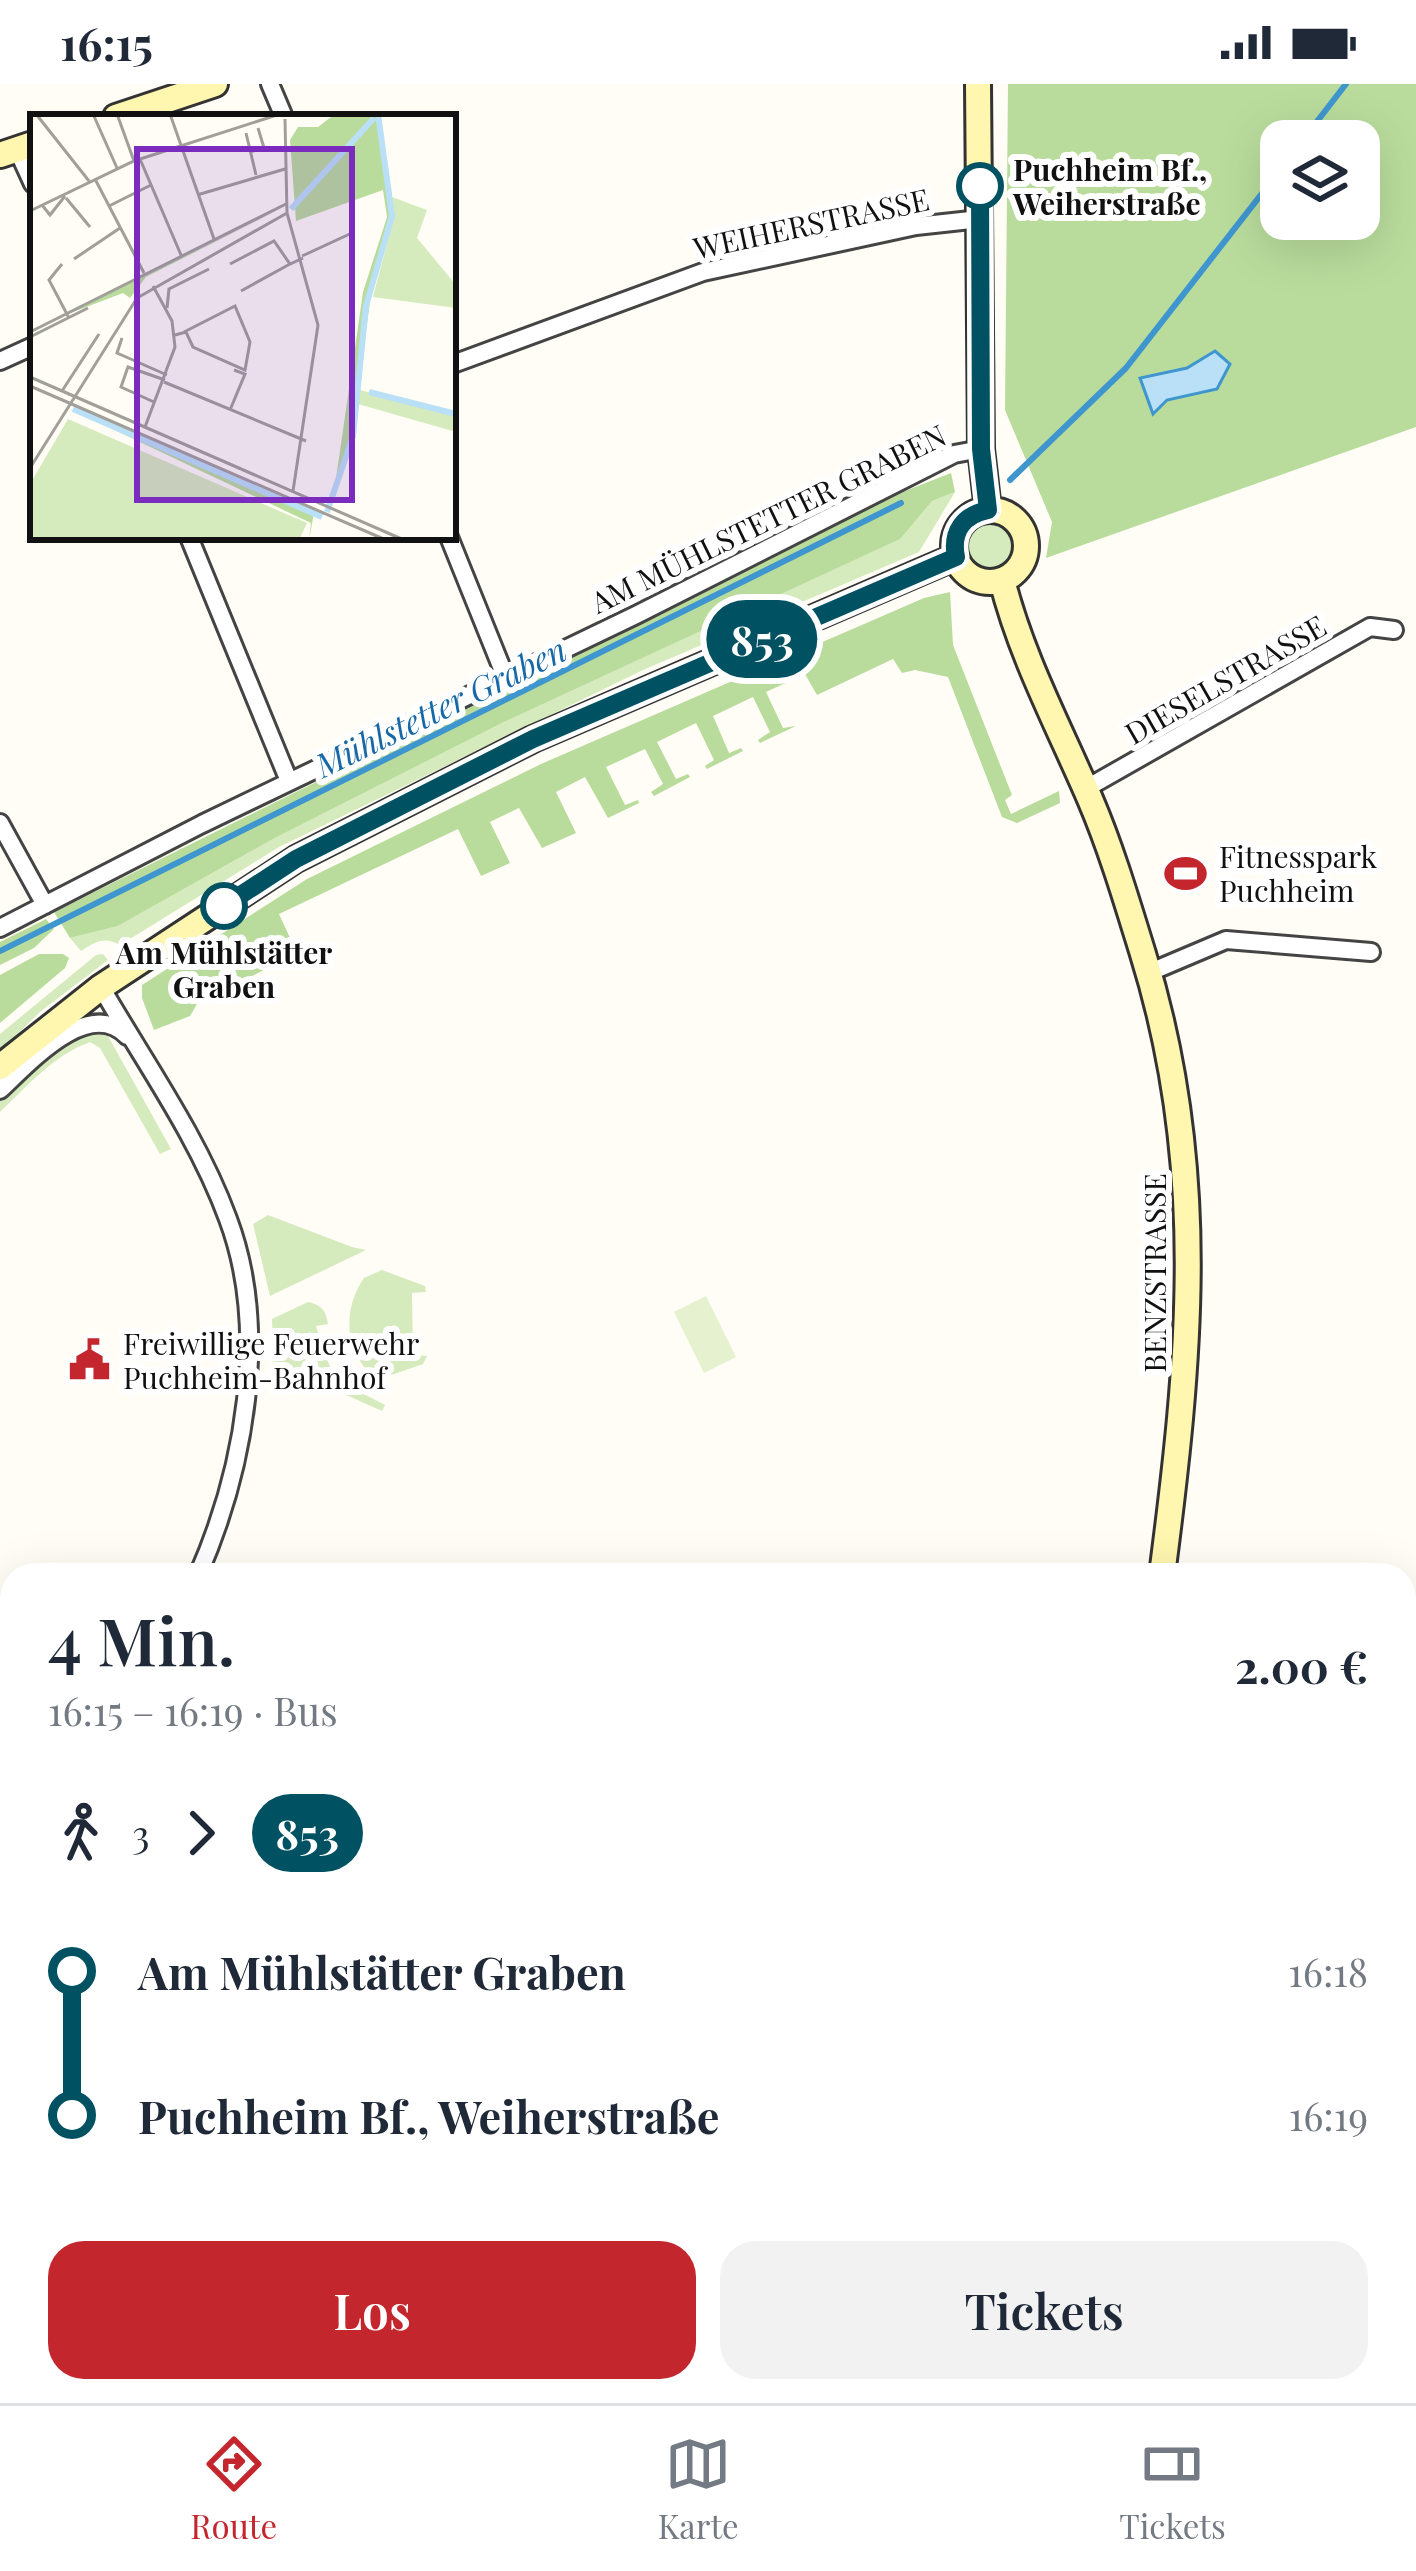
<!DOCTYPE html>
<html lang="de">
<head>
<meta charset="utf-8">
<style>
	:root { --surface:#fff; --page:#f2f2f3; --text:#1f2937; --muted:#747a83; --line:#e0e1e3; --accent:#c4262e }
	body { margin:0; font-family:"Playfair Display",serif; background:var(--page); color:var(--text); height:100vh; display:flex; flex-direction:column; font-size:45px; white-space:nowrap }
	* { box-sizing:border-box; margin:0 }
	p { font-size:39px; color:var(--muted) }
	.icon { flex:none; width:66px; height:66px; fill:none; stroke:currentColor; stroke-width:2; stroke-linecap:round; stroke-linejoin:round }
	.map { position:relative; flex:1; overflow:hidden }
	.side { position:absolute; left:0px; top:1479px; width:1416px; height:840px; display:flex; flex-direction:column; background:var(--surface); border-radius:36px 36px 0 0; box-shadow:0 12px 48px #0002 }
	.side>* { flex:none }
	.badge { padding:0 24px; border-radius:39px; font-size:42px; line-height:78px }
	.tools { position:absolute; left:1260px; top:36px; display:grid; gap:24px }
	.tools a { display:grid; place-items:center; width:120px; height:120px; border-radius:24px; background:var(--surface); box-shadow:0 12px 48px #0002; font-size:60px }
	.map>.badge { position:absolute; translate:-50% -50%; box-shadow:0 0 0 6px #fff }
	.legs { display:flex; align-items:center; gap:18px; height:132px; padding:0 48px; font-size:39px }
	.legs p { margin-inline-start:auto }
	.overview { display:flex; align-items:center; justify-content:space-between; height:204px; padding:0 48px }
	h1 { font-size:66px; font-weight:600; line-height:90px }
	.primary-button { display:flex; gap:24px; margin-top:auto; padding:24px 48px }
	.primary-button a { flex:1; height:138px; border-radius:36px; background:var(--accent); color:#fff; font-size:48px; font-weight:600; line-height:138px; text-align:center }
	.primary-button a+a { background:var(--page); color:var(--text) }
	ul { padding:0 48px; list-style:none }
	li { display:flex; align-items:center; gap:42px; height:144px; font-size:45px }
	li i { display:grid; place-items:center; width:18px; height:100%; margin:0 15px; background:currentColor }
	li i::after { content:''; width:30px; height:30px; margin:-15px; border:9px solid; border-radius:50%; background:var(--surface) }
	li p { margin-inline-start:auto }
	li:first-child i { background:linear-gradient(#0000 50%,currentColor 0) }
	li:last-child i { background:linear-gradient(currentColor 50%,#0000 0) }
	.status { display:flex; justify-content:space-between; align-items:center; height:84px; padding:0 60px; background:var(--surface); direction:ltr }
	.status svg { height:33px; fill:currentColor }
	.dock { display:flex; justify-content:space-around; align-items:center; height:168px; border-top:3px solid var(--line); background:var(--surface); font-size:33px; color:var(--muted) }
	.dock a { display:grid; justify-items:center; gap:6px }
	.dock .on { color:var(--accent) }
	.map>svg:first-child { display:block }
	.farmland { fill:#f6f3d4 }
	.green { fill:#d5ebbd }
	.forest { fill:#b9dc9c; fill-rule:evenodd }
	.pitch { fill:#e6f2cf }
	.water { fill:#b9e0f7; stroke:#3f96cf; stroke-width:3 }
	.lines { fill:none; stroke-linecap:round; stroke-linejoin:round }
	.stream { stroke:#3f96cf; stroke-width:6 }
	.street-casing { stroke:#444; stroke-width:22 }
	.secondary-casing { stroke:#333; stroke-width:30 }
	.street { stroke:#fff; stroke-width:16 }
	.secondary { stroke:#fff6b0; stroke-width:24 }
	.rail { stroke:#c4262e; stroke-width:6 }
	.line-1-casing { stroke:#fff; stroke-width:27 }
	.line-1 { stroke:#005262; stroke-width:18 }
	.stop-1-dot { fill:#fff; stroke:#005262; stroke-width:6 }
	.labels { text-anchor:middle; dominant-baseline:central; stroke-width:12; stroke-linejoin:round; paint-order:stroke }
	.stop-label { font-size:30px; font-weight:bold; fill:#111; stroke:#fff; text-anchor:start }
	.street-label { font-size:30px; fill:#111; stroke:#fff }
	.poi-label { font-size:30px; fill:#111; stroke:#fff; text-anchor:start }
	.water-label { font-size:33px; font-style:italic; fill:#1768a6; stroke:#fff }
	.inset-river { fill:none; stroke:#b9e0f7; stroke-width:6 }
	.inset-road { fill:none; stroke:#a09f9a; stroke-width:3 }
	.view { fill:#7b2cbf; fill-opacity:0.15; stroke:#7b2cbf; stroke-width:6 }
	.inset-edge { fill:none; stroke:#111; stroke-width:6 }
</style>
</head>
<body>
<div class="status"><b>16:15</b><svg viewBox="0 0 49 12"><path d="M0 12V9h3v3zM5 12V6h3v6zM10 12V3h3v9zM15 12V0h3v12zM26 1h20v11H26zM47 4h2v5h-2z"/></svg></div>
<div class="map">
<svg width="1416" height="2319" viewBox="0 0 1416 2319">
	<rect width="100%" height="100%" fill="#fffdf5"/>
	<path class="farmland" d="M1416,1951v368h-108l3,-12h93v-316z"/>
	<path class="green" d="M955,408l-36,60 -276,118 -364,177 -159,98c-17,-9 -24,-3 -39,6l-11,-13 48,-12 155,-87 231,-117 395,-183 33,-38z
		M962 462a28 28 0 1 1 56 0a28 28 0 1 1-56 0Z
		M103,870l5,6 -67,51 -41,40v-17l96,-79z
		M94,946l14,6 63,113 -11,5 -60,-106 -10,-6c-36,13 -63,44 -90,70v-11c24,-25 59,-65 94,-71z
		M268,1131l84,32 14,3 -96,46 -17,-72z
		M382,1186l43,16 1,6 -14,1 1,62 14,1 -4,8 -46,16c-32,-26 -36,-69 -13,-102z
		M308,1218c14,3 18,9 20,22l-12,2 19,56 12,-4 13,14 25,13 -3,6 -94,-42 -6,14 -8,-6 -2,-58z
		M0,1983l12,5v319h739l27,12h-778z"/>
	<path class="forest" d="M1008,0h408v343l-370,131 6,-36 -47,-112zM1281,57h78v78h-78z
		M951,389l4,19 -23,9 -32,38 -396,183 -231,117 -155,87 -48,12 -16,-26 841,-417z
		M950,508l3,53 59,150 -7,5 6,14 48,-23 1,12 -43,20 -15,-6 -54,-140 -33,-7 -13,3 -9,-14 -76,36 -12,-21 -39,18 17,36 13,-2 -36,17 -2,-3 12,-8 -17,-35 -40,19 16,37 12,-5 2,3 -36,18 -2,-3 9,-6 -18,-37 -39,19 19,37 12,-5 2,3 -36,19 -3,-4 12,-8 -18,-35 -39,18 19,38 13,-5 1,3 -31,15 -23,-41 -29,15 20,41 -34,15 -23,-40 -29,14 20,41 -29,13 -23,-47 -179,85 18,39 -100,51 -7,12 -36,14 -12,-32v-13l165,-106 234,-115 383,-166z
		M46,835l8,10 -20,19 -34,17v-23z
		M39,870h24l6,4 -4,10 -65,55v-48z
		M1416,1611v294l-12,41v-228z
		M789,2307h146l28,12h-147z"/>
	<path class="pitch" d="M706,1212l30,61 -32,16 -30,-61z"/>
	<path class="water" d="M1215,267l15,13 -13,25 -50,11 -14,14 -13,-36 47,-10z"/>
	<g class="lines">
		<path class="stream" d="M1302,57l44,-57
			M1010,396l116,-112 155,-199
			M0,867l901,-448
			M0,1906l12,5
			M1404,1952l12,-36
			M920,2307l27,12
			M1283,2319l5,-12"/>
		<defs>
			<path id="street" d="M270,0l14,33
				M17,65l16,35
				M0,277l33,-15
				M453,280l250,-92 213,-46 64,-7
				M189,453l100,244
				M449,453l56,139
				M1085,705l285,-162 24,3
				M0,739l45,82
				M0,844l202,-104 434,-209 318,-161 27,-5
				M1148,889l78,-33 145,12
				M101,903c44,76 97,150 127,232 42,112 16,251 -30,356
				M0,1006c29,-27 89,-94 127,-54
				M0,1813l12,5"/>
			<path id="secondary" d="M978,0l3,365 7,61
				M116,33l99,-33
				M0,71l33,-11
				M954 462a36 36 0 1 1 72 0a36 36 0 1 1-72 0Z
				M1002,496c19,76 57,147 88,219 21,49 37,103 53,155 66,212 47,406 19,621
				M0,983l101,-80 195,-128 237,-120 422,-182
				M1142,2307l28,12"/>
		</defs>
		<use href="#street" class="street-casing"/>
		<use href="#secondary" class="secondary-casing"/>
		<use href="#street" class="street"/>
		<use href="#secondary" class="secondary"/>
		<path class="rail" d="M0,1872l12,5
			M978,2307l28,12
			M1008,2307l27,12"/>
	</g>
	<g class="lines">
		<defs>
			<path id="line-1" d="M224,822l72,-47 237,-120 423,-182c-5,-25 7,-42 32,-47l-7,-61 -1,-263"/>
		</defs>
		<use href="#line-1" class="line-1-casing"/>
		<use href="#line-1" class="line-1"/>
	</g>
	<defs>
		<symbol id="stadium-bare" viewBox="-9 -9 18 18"><path d="M0-5a6.5 5 0 1 0 0 10a6.5 5 0 1 0 0-10ZM-3.5-1.8h7v3.6h-7Z" fill="#c4262e" stroke="#fff" stroke-width="2.5" paint-order="stroke"/></symbol>
		<symbol id="civic-bare" viewBox="-9 -9 18 18"><path d="M-.6-6.5H3V-4.5H.6V-3L4-1V1h2V6H-6V1h2V-1L-.6-3ZM-1.2 2.5V6h2.4V2.5Z" fill="#c4262e" stroke="#fff" stroke-width="2.5" paint-order="stroke"/></symbol>
	</defs>
	<g fill-rule="evenodd">
		<use href="#stadium-bare" x="1156" y="760" width="59" height="59"/>
		<use href="#civic-bare" x="60" y="1246" width="59" height="59"/>
	</g>
	<g class="stop-1-dot">
		<circle cx="980" cy="102" r="21"/>
		<circle cx="224" cy="822" r="21"/>
	</g>
	<g class="labels">
		<g class="stop-label">
			<text x="1013" y="85">Puchheim Bf.,<tspan x="1013" dy="34">Weiherstraße</tspan></text>
			<text x="224" y="868" text-anchor="middle">Am Mühlstätter<tspan x="224" dy="34">Graben</tspan></text>
		</g>
		<g class="street-label">
			<text transform="translate(811 139) rotate(-12)">WEIHERSTRASSE</text>
			<text transform="translate(768 434) rotate(-26)">AM MÜHLSTETTER GRABEN</text>
			<text transform="translate(1225 595) rotate(-30)">DIESELSTRASSE</text>
			<text transform="translate(1154 1189) rotate(-90)">BENZSTRASSE</text>
		</g>
		<g class="poi-label">
			<text x="1219" y="772">Fitnesspark<tspan x="1219" dy="34">Puchheim</tspan></text>
			<text x="123" y="1259">Freiwillige Feuerwehr<tspan x="123" dy="34">Puchheim-Bahnhof</tspan></text>
		</g>
		<g class="water-label">
			<text transform="translate(440 622) rotate(-26)">Mühlstetter Graben</text>
		</g>
	</g>
	<g transform="translate(30 30)">
		<rect width="426" height="426" fill="#fffdf5"/>
		<path d="M350,0l12,83 35,13 -10,28 39,47v23l-83,-11 21,-80zM330,276l96,24v18l-98,-28zM38,305l239,104 -8,17h-269v-56z" fill="#d5ebbd"/>
		<path d="M305,0h44l15,103 -23,77 -19,142 -20,70 31,-214 24,-75 -4,-27 -87,31 -6,-81 8,-13h20zM252,94l-136,69 -16,21 -7,-5 -55,21zM38,294l246,105 -5,27 2,-17z" fill="#b9dc9c"/>
		<path class="inset-river" d="M261,95l83,-91M339,278l87,22M43,295l249,108M297,398l26,-76 13,-130 26,-90 -14,-102"/>
		<path class="inset-road" d="M6,0l53,67M63,0l24,54M87,0l17,47M140,0l44,125M255,5l2,94 31,112 -25,166M216,19l10,42M219,38l15,-4 -6,-20M110,45l41,96M65,65l49,94M167,81l88,-26M36,84l24,29M12,91l8,10 15,-19M79,92l42,-21M0,97l104,-50 146,-47M272,142l52,-24M44,145l46,-31M32,150l-13,16 20,38M200,150l44,-23 16,23 13,-6M211,177l49,-27M137,194l2,-19 40,-20M0,218l256,-128M145,221l11,-3 7,15 52,23 5,-28 -15,-36 -51,26M0,223l58,-29M92,224l-5,15 50,22M0,263l374,163M134,268l142,59M0,272l356,154M32,277l37,-57M124,288l-33,-15 7,-20 37,13M200,296l15,-36 -11,-4M115,313l30,-80 -3,-26 -19,-35M0,354l107,-170 150,-85"/>
		<path class="view" d="M107,35h215v351h-215z"/>
		<rect width="426" height="426" class="inset-edge"/>
	</g>
</svg>
<div class="tools">
<a><svg class="icon" aria-label="layers" viewBox="0 0 24 24"><path d="M12 4l9 5-9 5-9-5zM3 14l9 5 9-5"/></svg></a>
</div>
<b class="badge" style="left:762px;top:555px;background:#005262;color:#fff">853</b>
<section class="side">
<div class="overview"><div><h1>4 Min.</h1><p>16:15 – 16:19 · Bus</p></div><b>2.00 €</b></div>
<div class="legs"><svg class="icon" aria-label="walk" viewBox="0 0 24 24"><circle cx="13" cy="4" r="2"/><path d="M13 8l-2 6 4 7M11 14l-3 7M7 12l3-4h3l4 4"/></svg>3<svg class="icon" aria-label="forward" viewBox="0 0 24 24"><path d="M9 5l7 7-7 7"/></svg><b class="badge" style="background:#005262;color:#fff">853</b></div>
<ul>
<li><i style="color:#005262"></i><b>Am Mühlstätter Graben</b><p>16:18</p></li>
<li><i style="color:#005262"></i><b>Puchheim Bf., Weiherstraße</b><p>16:19</p></li>
</ul>
<div class="primary-button"><a>Los</a><a>Tickets</a></div>
</section>
</div>
<nav class="dock">
<a class="on"><svg class="icon" aria-label="directions" viewBox="0 0 24 24"><path d="M12 3l9 9-9 9-9-9zM9 14v-3h6M13 9l2 2-2 2"/></svg>Route</a>
<a><svg class="icon" aria-label="map" viewBox="0 0 24 24"><path d="M3 6l6-2 6 2 6-2v14l-6 2-6-2-6 2zM9 4v14M15 6v14"/></svg>Karte</a>
<a><svg class="icon" aria-label="tickets" viewBox="0 0 24 24"><path d="M3 7h18v10H3zM15 7v10"/></svg>Tickets</a>
</nav>
</body>
</html>
